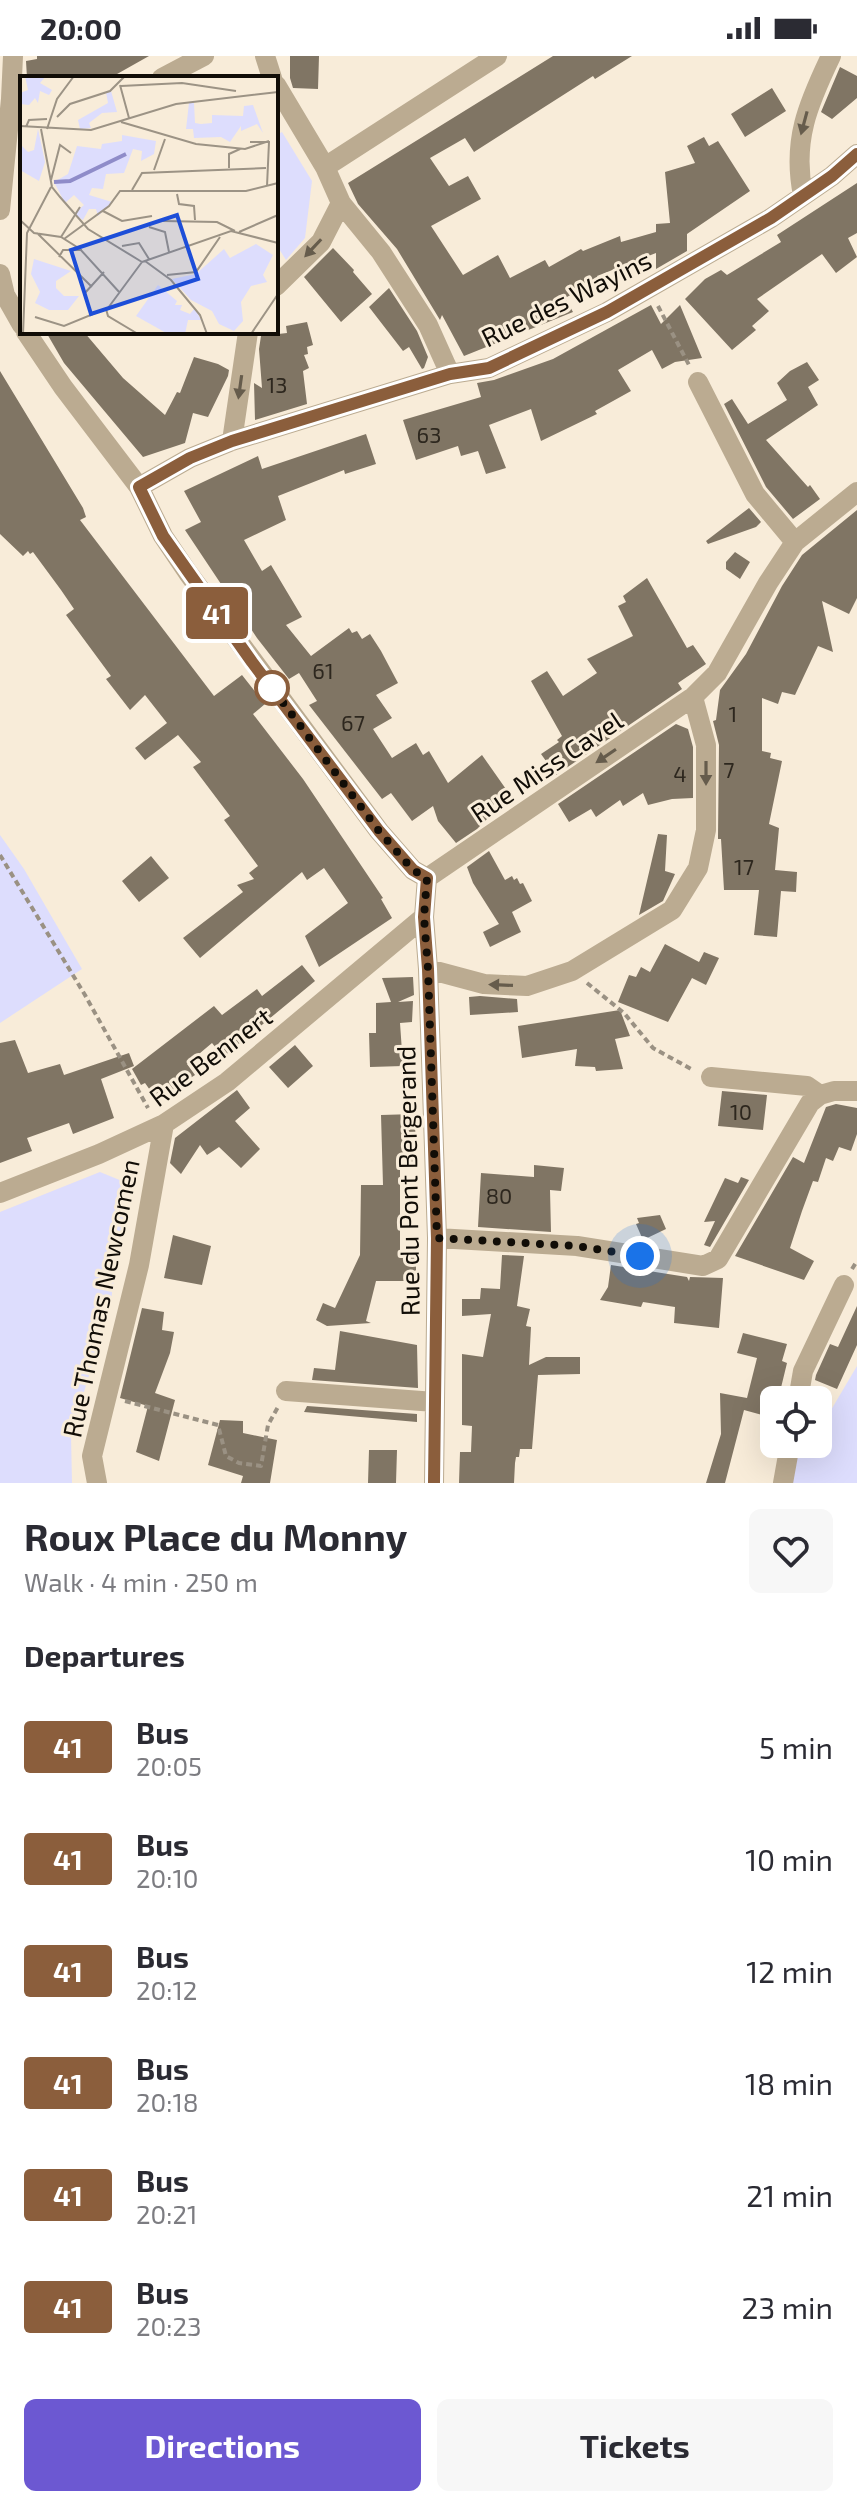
<!DOCTYPE html>
<html lang="en">
<head>
<meta charset="utf-8">
<style>
	:root { --surface:#fff; --page:#f7f7f7; --text:#2b2b33; --muted:#7c7c81; --accent:#6c58d2 }
	body { margin:0; font-family:"Exo 2",sans-serif; background:var(--page); color:var(--text); height:100vh; display:flex; flex-direction:column; font-size:30px; white-space:nowrap }
	* { box-sizing:border-box; margin:0 }
	p { font-size:26px; color:var(--muted) }
	.icon { flex:none; width:44px; height:44px; fill:none; stroke:currentColor; stroke-width:2; stroke-linecap:round; stroke-linejoin:round }
	.map { position:relative; height:1427px; overflow:hidden }
	.side { display:flex; flex-direction:column; background:var(--surface); flex:1 }
	.side>* { flex:none }
	.badge { padding:0 16px; border-radius:6px; font-size:28px; line-height:52px }
	.controls { position:absolute; left:760px; top:1330px; display:grid; gap:16px }
	.controls a { display:grid; place-items:center; width:72px; height:72px; border-radius:12px; background:var(--surface); box-shadow:0 8px 32px #0002; font-size:40px }
	.you { position:absolute; width:40px; height:40px; margin:-20px; border:6px solid #fff; border-radius:50%; background:#1a73e8; box-shadow:0 0 0 12px #1a73e833 }
	.map>.badge { position:absolute; translate:-50% -50%; box-shadow:0 0 0 4px #fff }
	h2 { padding:0 24px; font-size:30px; line-height:72px }
	.round { display:grid; place-items:center; flex:none; width:84px; height:84px; border-radius:12px; background:var(--page) }
	.headline { display:flex; align-items:center; justify-content:space-between; height:136px; padding:0 24px }
	h1 { font-size:38px; font-weight:700; line-height:60px }
	.action { display:flex; gap:16px; margin-top:auto; padding:16px 24px }
	.action a { flex:1; height:92px; border-radius:12px; background:var(--accent); color:#fff; font-size:32px; font-weight:700; line-height:92px; text-align:center }
	.action a+a { background:var(--page); color:var(--text) }
	ul { padding:0; list-style:none }
	li { display:flex; align-items:center; gap:24px; height:112px; padding:0 24px }
	li div { flex:1 }
	li b { display:block; font-size:30px }
	li em { font-style:normal }
	li .badge { min-width:88px; font-weight:700; text-align:center }
	.status { display:flex; justify-content:space-between; align-items:center; height:56px; padding:0 40px; background:var(--surface); direction:ltr }
	.status svg { height:22px; fill:currentColor }
	.map>svg:first-child { display:block }
	.green { fill:#ddddfd }
	.building { fill:#807564 }
	.lines { fill:none; stroke-linecap:round; stroke-linejoin:round }
	.path { stroke:#9a9183; stroke-width:4; stroke-dasharray:6 4; stroke-linecap:butt }
	.street { stroke:#bbab91; stroke-width:20 }
	.oneway { fill:#665c4c }
	.line-casing { stroke:#fff; stroke-width:18 }
	.line { stroke:#8b5e3c; stroke-width:12 }
	.walk { stroke:#110d07; stroke-width:8; stroke-dasharray:0 14.4 }
	.stop-dot { fill:#fff; stroke:#8b5e3c; stroke-width:4 }
	.labels { text-anchor:middle; dominant-baseline:central; stroke-width:6; stroke-linejoin:round; paint-order:stroke }
	.number-label { font-size:22px; fill:#2d271e }
	.street-label { font-size:26px; fill:#110d07; stroke:#f8ecd9 }
	.inset-river { fill:none; stroke:#8f8cc9; stroke-width:4 }
	.inset-road { fill:none; stroke:#9c9385; stroke-width:2 }
	.view { fill:#1d4ed8; fill-opacity:0.15; stroke:#1d4ed8; stroke-width:4 }
	.inset-edge { fill:none; stroke:#110d07; stroke-width:4 }
</style>
</head>
<body>
<div class="status"><b>20:00</b><svg viewBox="0 0 49 12"><path d="M0 12V9h3v3zM5 12V6h3v6zM10 12V3h3v9zM15 12V0h3v12zM26 1h20v11H26zM47 4h2v5h-2z"/></svg></div>
<div class="map">
<svg width="857" height="1427" viewBox="0 0 857 1427">
	<rect width="100%" height="100%" fill="#f8ecd9"/>
	<path class="green" d="M282,76l30,49 -7,57 -19,22 -10,-16v-109z
		M0,779l24,34 58,100 -82,54z
		M100,1116l22,9 6,7 -18,118 -39,129 1,48h-72v-271z
		M857,1310v117h-65l7,-39h19v-37l13,3z"/>
	<path class="building" d="M37,0h112l-39,22h-83l-1,-17 11,-2z
		M290,0h29l-1,33 -25,-1 -3,-10z
		M553,0h79l-37,23 -2,-3 -119,76 -9,-14 -35,20 19,28 19,-10 13,23 -50,27 32,49 35,-20 12,23 35,-18 4,7 32,-18 2,2 37,-15 1,6 35,-10v-8l14,-1 -5,-51 30,-9 -8,-17 17,-9 5,9 9,-5 32,50 -63,43v17l-31,18v-16l-59,23 2,4 -34,18 8,14 -109,44 -22,-41 -2,5 -43,-71 -39,-45 -10,-21z
		M840,11l17,9v22l-25,21 -11,-7z
		M772,32l14,23 -41,26 -14,-23z
		M857,127v50l-9,5 9,19 -21,16 -14,-19 -65,45 12,12 -17,15 4,4 -24,20 -47,-51 20,-20 16,-9 6,5 54,-33 -4,-7z
		M333,192l21,22 -1,2 19,22 -31,28 -37,-45z
		M389,232l28,43 11,26 -4,11 -2,1 -13,-22 -6,4 -34,-44z
		M651,249l10,19 19,-19 22,53 -27,4 -13,7 -10,-19 -34,20 13,21 -36,20 2,3 -56,27 -10,-32 -42,16 17,43 -20,6 -8,-23 -17,5 -3,-10 -42,14 -13,-40 78,-23 -4,-14 17,-3 59,-21z
		M307,266l6,23 -6,2 1,7 -4,1 5,13 -6,3 4,33 -52,16 -1,-37 8,5 -3,-39 2,-13 26,-3 -1,-7z
		M46,276h38l39,46 42,37 12,-23 3,1 14,-36 24,7 11,6 -1,6 -20,41 -15,-4 -8,30 -42,14 -79,-94z
		M807,306l12,18 -11,7 10,18 -52,35 42,47 2,-2 10,14 -27,20 -27,-32 -42,-83 8,-5 16,25 39,-24 -10,-17 13,-12z
		M0,315l83,137 3,9 -6,3 134,176 28,-21 23,29 -12,10 50,65 80,119 -2,1 11,19 -73,49 -14,-31 43,-33 -24,-35 -17,12 -5,-8 -102,86 -17,-20 60,-46 -6,-7 17,-6 -5,-6 9,-7 -34,-46 6,-4 -37,-49 8,-5 -23,-27 -33,25 -10,-12 32,-25 -22,-28 -15,15 -24,-31 5,-3 -45,-61 8,-6 -13,-19 -28,-38 -3,2 -2,-3 -5,5 -23,-22z
		M366,378l10,30 -31,10 -1,-4 -66,26 8,24 -42,20 18,31 9,-6 31,52 -16,8 25,31 38,-28 3,5 5,-2 5,8 8,-5 11,17 17,32 -22,12 16,23 -19,11 19,29 24,-15 7,12 6,-4 19,32 34,-28 26,37 -24,21 4,5 -11,11 -21,14 -18,-22 -5,-15 -21,15 -21,-28 -9,6 -73,-94 8,-4 -18,-28 -10,6 -32,-41 -72,-108 16,-8 -17,-31 74,-35 4,13z
		M749,452l12,14 -5,5 -48,17 -2,-3z
		M857,454v88l-8,16 -27,-13 11,51 -15,-6 -23,49 -13,-3 -4,12 -16,-6v53l9,2 -1,5 12,3 -13,63 10,4 -4,42 22,2 -1,20 -15,-1 -4,46 -23,-2 5,-45h-35l-3,-51h-3v-3l1,-91 -6,-24 3,-1 4,-30 26,-36 36,-68 20,-31z
		M735,496l15,10 -10,17 -14,-10v-7z
		M647,522l40,70 6,-3 13,19 -28,19 4,6 -126,86 -15,-21 18,-12 -2,-2 5,-4 -31,-55 16,-10 16,25 34,-23 -10,-14 46,-23 -15,-30 8,-4 -3,-6z
		M676,668l12,5 5,18v51l-21,1 -24,6 -5,-12 -20,13 -3,-6 -24,17 -5,-8 -22,13 -11,-18z
		M658,778l9,1 -2,36 10,3 -12,27 -24,14z
		M489,795l16,29 7,-4 2,4 3,-2 3,6 3,-1 9,18 -20,11 9,20 -31,15 -7,-15 16,-8 -26,-41 -6,-16z
		M151,800l18,22 -30,24 -17,-21z
		M665,888l34,18 5,-10 15,6 -13,27 -14,-7 -24,44 -50,-20 11,-27 7,2 5,-10 9,5z
		M302,909l13,16 -92,76 -11,-14 -25,21 8,11 -38,25 -12,-17 -4,2 -9,-16 82,-63 8,9 35,-26 5,7z
		M413,921l1,18 -16,7 15,-1 -1,21 -12,1 3,43 -33,1 -1,-34h7v-30l15,-1 -9,-24z
		M480,940l37,3 1,13 -48,3 -1,-18z
		M620,954l10,26 -15,3 8,30 -27,2 -1,-4 -20,-1 2,-17 -55,9 -4,-32z
		M15,984l13,33 32,-9 4,11 65,-22 5,13 -33,13 13,39 -41,16 -4,-11 -42,15 5,13 -32,12v-120z
		M295,989l18,21 -25,22 -19,-21z
		M237,1034l13,18 -15,13 25,28 -19,19 -22,-21 -12,8 -7,-10 -19,29 -11,-11 5,-25z
		M722,1035l45,4 -4,35 -45,-4z
		M836,1048l21,4v26l-6,17 -12,-4 -6,14 -7,-3 -8,24 -5,-1 -11,30 -12,37 24,13 -10,19 -69,-24 58,-99 11,6 22,-56z
		M415,1058l1,51h-16v87h16v29h-40l-10,40 5,2 -44,3 -11,-6 7,-17 12,5 25,-53 1,-70h22l-2,-70z
		M534,1109l30,3 -3,23 -11,-1 1,42 -73,-5 3,-54 53,4z
		M741,1121l8,3 -39,67 -6,-2 11,-24 -11,1 21,-44 13,5z
		M660,1159l6,14 -23,11 -7,-16 3,-1 -2,-5z
		M173,1179l38,11 -9,39 -38,-7z
		M502,1199l22,1 -7,50 13,3 -4,17 5,1 -2,38 17,-8h34v17l-42,1 -6,74h-12l-1,8h-3l-1,6 -1,20h-55l1,-31h11l1,-26 -10,-1v-71l21,3 8,-43 -29,2v-17h18l1,-11 19,1z
		M611,1209l76,12 2,4 1,-4 33,1 -4,50 -45,-5 1,-16 -32,-5 -2,5 -41,-7 8,-13z
		M857,1250v39l-20,44 -22,-9 1,-5 14,-31 8,3z
		M142,1252l22,4 -2,18 12,2 -4,21 -15,40 20,7 -16,61 -23,-9 12,-46 -28,-8z
		M340,1275l77,14 1,43 -106,-8 2,-12 21,2z
		M743,1277l44,11 -5,17 5,2 -9,37h-4l-1,18 -29,-8 -19,73h-19l15,-49 -1,-41 27,5 10,-40 -20,-5z
		M307,1350l110,8v8l-113,-10z
		M220,1364l23,1v12l34,7 -7,43h-29l2,-7 -35,-11z
		M369,1394h28l-1,33h-28z"/>
	<g class="lines">
		<path class="path" d="M658,250l31,59
			M0,799l85,140 63,113
			M587,927l37,30 29,35 40,22
			M852,1213l5,-8
			M125,1345l93,24 8,31 13,7 22,3 7,-41 10,-18"/>
		<path class="street" d="M265,0l7,22
			M162,22l42,-22
			M276,29l49,82 16,36 40,49 47,73 22,49
			M325,111l172,-111
			M803,139c-11,-54 5,-91 28,-139
			M0,154l11,-111 2,-43
			M0,218l5,21 17,30
			M276,230l45,-44 20,-39
			M26,276l37,55 76,100 24,49 25,37 191,258 34,39 14,8
			M698,326l57,112 40,48
			M232,385l16,-109
			M139,431l51,-29 42,-17 218,-67 39,-6 118,-56 164,-94 61,-42 25,-22
			M427,822l-3,39 4,52 9,269 -3,245
			M427,822l266,-181 24,-24 51,-90 27,-41 62,-50
			M428,913l56,15 43,2 45,-15 100,-61 26,-42 8,-38v-85l-13,-48
			M711,1021l96,9 13,9 14,-4h23
			M0,1137l99,-39 65,-30 63,-42 197,-165
			M437,1182l140,8 126,20 15,-7 92,-156 10,-8
			M286,1335l149,11
			M798,1344l5,-29 41,-86
			M97,1427l-5,-27 47,-191 25,-141
			M783,1427l7,-39"/>
	</g>
	<defs><path id="oneway-solid" d="M-6-.8H1V-3.2L6.5 0L1 3.2V.8H-6Z" transform="scale(2)"/></defs>
	<g class="oneway">
		<use href="#oneway-solid" transform="translate(804 67) rotate(105)"/>
		<use href="#oneway-solid" transform="translate(313 192) rotate(133)"/>
		<use href="#oneway-solid" transform="translate(240 331) rotate(98)"/>
		<use href="#oneway-solid" transform="translate(606 700) rotate(146)"/>
		<use href="#oneway-solid" transform="translate(706 717) rotate(90)"/>
		<use href="#oneway-solid" transform="translate(501 929) rotate(-178)"/>
	</g>
	<g class="lines">
		<defs>
			<path id="line" d="M434,1427l3,-245 -9,-269 -4,-52 3,-39 -14,-8 -34,-39 -127,-169 -89,-126 -24,-49 51,-29 42,-17 218,-67 39,-6 118,-56 164,-94 61,-42 25,-22"/>
		</defs>
		<use href="#line" class="line-casing"/>
		<use href="#line" class="line"/>
		<path class="walk" d="M272,632l-3,-4 110,147 34,39 14,8 -3,39 4,52 9,269 140,8 63,10"/>
	</g>
	<circle class="stop-dot" cx="272" cy="632" r="16"/>
	<g class="labels">
		<g class="number-label">
			<text x="277" y="328">13</text>
			<text x="429" y="378">63</text>
			<text x="323" y="614">61</text>
			<text x="733" y="657">1</text>
			<text x="353" y="666">67</text>
			<text x="729" y="713">7</text>
			<text x="680" y="717">4</text>
			<text x="744" y="810">17</text>
			<text x="741" y="1055">10</text>
			<text x="499" y="1139">80</text>
		</g>
		<g class="street-label">
			<text transform="translate(566 242) rotate(-26)">Rue des Wayins</text>
			<text transform="translate(546 710) rotate(-34)">Rue Miss Cavel</text>
			<text transform="translate(210 1000) rotate(-37)">Rue Bennert</text>
			<text transform="translate(407 1125) rotate(-91)">Rue du Pont Bergerand</text>
			<text transform="translate(100 1242) rotate(-78)">Rue Thomas Newcomen</text>
		</g>
	</g>
	<g transform="translate(20 20)">
		<rect width="258" height="258" fill="#f8ecd9"/>
		<path d="M5,0h21l-6,7 12,7 -3,5 -9,-4 -2,12 -3,-5 -6,7 -9,-1v-11l8,-3zM91,15l6,21 -15,1 -13,10 2,5 -11,1 -2,-9 30,-17 -2,-11zM169,27h5l1,20 6,1 11,-1v-8l31,1 1,-10 9,-1 10,28 -6,-9 -16,7v-5l-11,16 -9,-5 -27,1 -1,-9h-7zM18,53l7,33 -6,19 -19,-11v-26l8,8 6,-2zM102,59l34,6 -2,13 -13,7 1,-10 -9,-2 -9,24 -18,1 -3,15 -11,-1 -3,7 23,7 -14,14 -2,-7h-7l-6,11 -9,-6 10,-9 -10,-10 -9,8 -11,-21 14,-8 9,-28 24,3 1,-5 20,-3zM236,168l17,11 -10,20 4,7 -16,4 -10,16 2,19 -9,10 -15,-7 -7,-13 -21,-11 -19,-21 24,-5 28,-25 6,9zM14,183l37,12 -15,10v7l8,8h15l-11,14h-19l-14,-7 5,-11 -9,-18zM138,209l19,16 -2,4h7l-2,5 10,4 5,-6 6,12h-13l-3,14h-17l-32,-18z" fill="#ddddfd"/>
		<path class="inset-river" d="M34,106l16,-1 56,-27"/>
		<path class="inset-road" d="M100,9l9,33M101,10l61,-3 54,8M37,41l13,-13 40,-13 15,-15M101,46l75,22 49,5 24,-8M0,50l71,4 85,-26 102,-12M6,51l3,-7 18,-1M21,53l11,58 8,10 28,32 54,33M27,53l10,-30 17,-23M230,66h19l-2,44M209,92v-14l11,-5M134,94l11,-31M31,104l9,-35 11,8M112,114l10,-17 124,-5M157,118l2,10 15,2 1,14M83,135l19,10 30,-5M0,144l14,13 27,4 19,12 40,44M143,145l54,1 18,9M129,151l16,5 4,20M219,156l39,-17M17,157l55,54M41,161l19,-30M44,163l45,-33 11,-15h126l32,-8M102,170l17,-3 10,16M39,181l4,-7h19M125,185l26,19 29,35 7,19M122,186l89,-31 47,12M147,199l29,-3 24,-35M64,218l20,-22M86,233l2,7 30,18M15,241l29,9 44,-18 34,-46M3,258l4,-101 24,-46M231,258l27,-40"/>
		<path class="view" d="M157,139l21,64 -107,35 -20,-64z"/>
		<rect width="258" height="258" class="inset-edge"/>
	</g>
</svg>
<div class="controls">
<a><svg class="icon" aria-label="locate" viewBox="0 0 24 24"><circle cx="12" cy="12" r="6"/><path d="M12 2v4M12 18v4M2 12h4M18 12h4"/></svg></a>
</div>
<div class="you" style="left:640px;top:1200px"></div>
<b class="badge" style="left:217px;top:557px;background:#8b5e3c;color:#fff">41</b>
</div>
<section class="side">
<div class="headline"><div><h1>Roux Place du Monny</h1><p>Walk · 4 min · 250 m</p></div><a class="round"><svg class="icon" aria-label="heart" viewBox="0 0 24 24"><path d="M12 20l-8-8c-3-5 5-10 8-4 3-6 11-1 8 4z"/></svg></a></div>
<h2>Departures</h2>
<ul>
<li><span class="badge" style="background:#8b5e3c;color:#fff">41</span><div><b>Bus</b><p>20:05</p></div><em>5 min</em></li>
<li><span class="badge" style="background:#8b5e3c;color:#fff">41</span><div><b>Bus</b><p>20:10</p></div><em>10 min</em></li>
<li><span class="badge" style="background:#8b5e3c;color:#fff">41</span><div><b>Bus</b><p>20:12</p></div><em>12 min</em></li>
<li><span class="badge" style="background:#8b5e3c;color:#fff">41</span><div><b>Bus</b><p>20:18</p></div><em>18 min</em></li>
<li><span class="badge" style="background:#8b5e3c;color:#fff">41</span><div><b>Bus</b><p>20:21</p></div><em>21 min</em></li>
<li><span class="badge" style="background:#8b5e3c;color:#fff">41</span><div><b>Bus</b><p>20:23</p></div><em>23 min</em></li>
</ul>
<div class="action"><a>Directions</a><a>Tickets</a></div>
</section>
</body>
</html>
